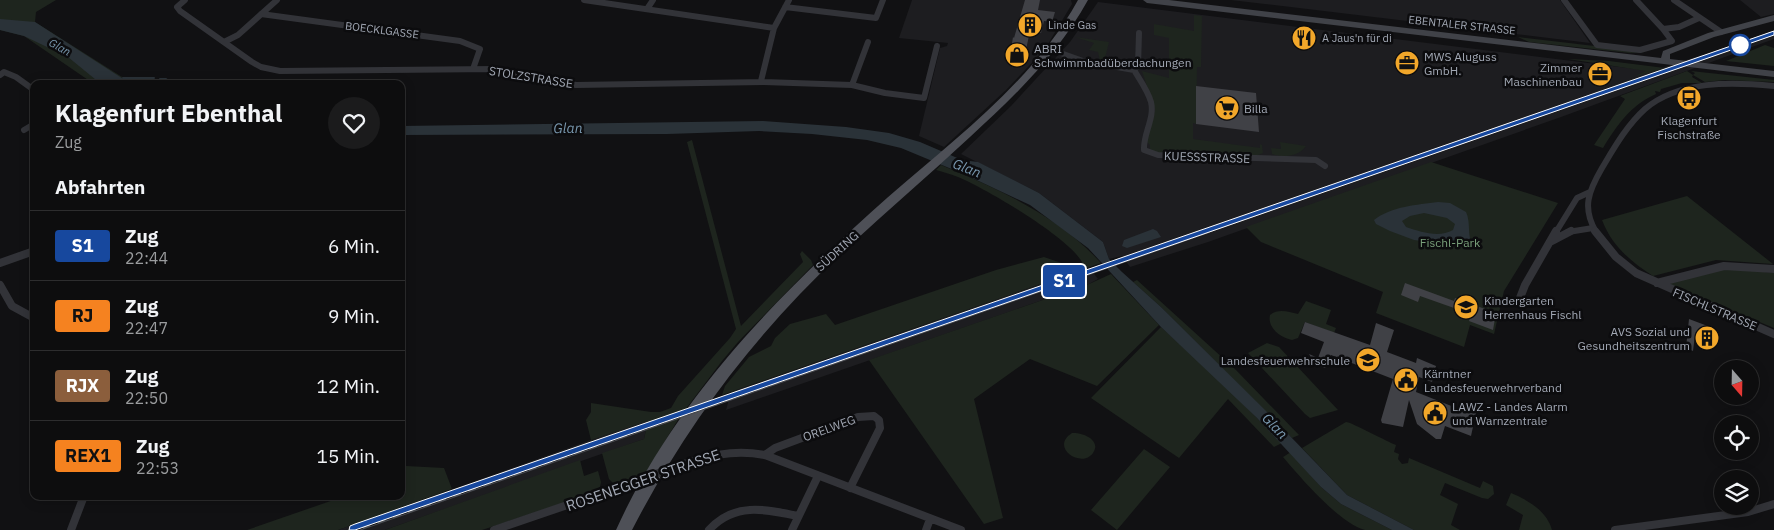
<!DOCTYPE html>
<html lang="de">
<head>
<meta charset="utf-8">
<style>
	:root { --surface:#0d0d0e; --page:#1b1b1c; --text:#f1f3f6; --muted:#9a9c9e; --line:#2d2d2e }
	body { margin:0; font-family:"IBM Plex Sans",sans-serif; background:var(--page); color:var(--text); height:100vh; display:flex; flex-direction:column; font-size:19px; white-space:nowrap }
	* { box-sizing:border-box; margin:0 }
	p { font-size:16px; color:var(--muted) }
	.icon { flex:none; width:28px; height:28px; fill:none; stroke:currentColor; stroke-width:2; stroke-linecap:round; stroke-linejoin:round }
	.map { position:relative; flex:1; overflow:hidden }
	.side { position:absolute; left:30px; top:80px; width:375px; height:420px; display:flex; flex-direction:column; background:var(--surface); border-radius:10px; box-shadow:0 2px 12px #0003,0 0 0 1px var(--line) }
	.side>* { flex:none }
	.badge { padding:0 10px; border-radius:4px; font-size:18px; line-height:32px }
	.needle { width:32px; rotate:160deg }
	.buttons { position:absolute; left:1714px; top:360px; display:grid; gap:10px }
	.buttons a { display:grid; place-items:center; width:45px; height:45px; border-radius:50%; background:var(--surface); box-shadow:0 2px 12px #0003,0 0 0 1px var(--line); font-size:25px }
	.map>.badge { position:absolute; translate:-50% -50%; box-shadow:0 0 0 2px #fff }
	h2 { padding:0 25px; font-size:19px; line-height:45px }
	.round { display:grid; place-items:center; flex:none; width:52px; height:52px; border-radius:26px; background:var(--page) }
	.summary { display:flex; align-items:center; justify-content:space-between; height:85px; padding:0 25px }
	h1 { font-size:24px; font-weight:700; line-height:38px }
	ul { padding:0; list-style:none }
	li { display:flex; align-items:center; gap:15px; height:70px; padding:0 25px; border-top:1px solid var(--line) }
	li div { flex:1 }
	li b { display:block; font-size:19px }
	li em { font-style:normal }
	li .badge { min-width:55px; font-weight:700; text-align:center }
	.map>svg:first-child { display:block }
	.built { fill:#1d1d20 }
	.green { fill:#1e251e }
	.water { fill:#2a3238; fill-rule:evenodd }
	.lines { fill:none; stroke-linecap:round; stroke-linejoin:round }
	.stream { stroke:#2a3238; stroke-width:2 }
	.building { fill:#404146 }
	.street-far1 { stroke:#323338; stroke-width:6 }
	.street { stroke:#323338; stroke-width:8 }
	.secondary { fill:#404248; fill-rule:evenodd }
	.primary { fill:#4e5057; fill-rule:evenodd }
	.rail-far1-casing { stroke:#494b51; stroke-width:4 }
	.rail-casing { stroke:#494b51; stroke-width:4.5 }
	.rail-far1 { stroke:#0c0c0e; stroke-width:2; stroke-dasharray:6; stroke-linecap:butt }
	.rail { stroke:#0c0c0e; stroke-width:2.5; stroke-dasharray:8; stroke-linecap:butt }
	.street-bridge { stroke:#323338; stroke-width:8 }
	.line { fill:#17489e; stroke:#fff }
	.stop-dot { fill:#fff; stroke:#17489e; stroke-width:2.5 }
	.labels { text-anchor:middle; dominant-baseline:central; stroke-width:5; stroke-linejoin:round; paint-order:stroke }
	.far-poi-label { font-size:11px; fill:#a2a8b4; stroke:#0c0c0e; text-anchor:start }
	.far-street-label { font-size:11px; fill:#a2a8b4; stroke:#0c0c0e }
	.far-water-label { font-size:11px; font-style:italic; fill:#7998af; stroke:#0c0c0e }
	.poi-label { font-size:12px; fill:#a2a8b4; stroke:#0c0c0e; text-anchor:start }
	.street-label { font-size:12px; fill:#a2a8b4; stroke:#0c0c0e }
	.park-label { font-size:12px; fill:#799f7a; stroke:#0c0c0e }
	.water-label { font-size:14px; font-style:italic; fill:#7998af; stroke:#0c0c0e }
	.near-street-label { font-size:15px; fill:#a2a8b4; stroke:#0c0c0e }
</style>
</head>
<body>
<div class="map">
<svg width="1774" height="530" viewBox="0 0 1774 530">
	<rect width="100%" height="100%" fill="#111113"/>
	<path class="built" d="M912,0h159l1,4 -27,45 -39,41 -62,57 -25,-11 21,-88 7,-2 1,-3 -49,-5z
		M1231,0h329l30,43 -325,-39z
		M1740,0h34v14l-13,3z
		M1098,2l554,69 122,-39v7l-213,78 -353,125 -78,25 -8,-11 -13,3 -6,-17 -64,-49 -78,-39 50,-48 59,-64z
		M1089,267l9,12 -9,5 -363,126 5,-18z
		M644,421h4l-4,18 -259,91h-47z"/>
	<path class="green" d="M0,0h56l-20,12 -1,10 95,60 -4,2h-32l-70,-48 -24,-6z
		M1194,15l8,1 -1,51h-4l-1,57 -3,-1v16l67,9v-4l2,1 1,8 -7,3 -98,-3 -8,-3v-5l-4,-4 9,-31 -13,-39 27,7v-40l-15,-3v-11l40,7z
		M1075,37l34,5 -5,20 -4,-1 -2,-9 -9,-2 5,-7z
		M1518,37l128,15 -16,1 -101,-11z
		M1765,45l9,3v18l-48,-5z
		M1568,59l41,2 56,7 -27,8 -1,-1 9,-4z
		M1687,71l6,4 2,-2 -4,-2 83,9v2l-49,-2 -20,2 -12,-7 -1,2 10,6h-20l-21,6 -1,3 -5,-1 1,3c-25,11 -39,31 -53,54l-9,-3 31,-46 -5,-3z
		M692,140l49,186 62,-64 -3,-8 2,-3 9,9 2,5 -75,77 -16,19 -43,57 -34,56 -31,10 -5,-5 -7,-26 42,-14 4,-18 -57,19 -5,-20 5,-8v-9l60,9h9l11,-4 7,-12 52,-58 6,-9 -49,-187z
		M1280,142l26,4c-8,11 -23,12 -34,8l-1,-6 10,1z
		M1431,162l127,41 -54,88 -10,43 -24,-9 -6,22 -88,-34 7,-21 -122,-50 -15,-15z
		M941,165c58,24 117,51 160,98l-379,132 3,-9 24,-29 22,-11 4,-8 15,-14 36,-10 9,11 161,-55 48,-13 23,8 16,-1c-11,-25 -98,-76 -125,-87 -7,-3 -15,-5 -22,-7z
		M1687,196l86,68 -57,-4 -63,16c-23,-15 -41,-30 -51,-56z
		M1726,268l48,5v55l-106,-44z
		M1111,274l48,51 -62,61 -67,-27 -56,40 29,119 -19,6 -115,-164 220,-76z
		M1137,280l99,90 63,65 -7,3 -131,-131 -28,-25z
		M1306,301l25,9 -5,14 10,4 -2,5 -29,-11 -7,16 -6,2c-11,-2 -25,-12 -22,-25 9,-7 18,-3 28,-1z
		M1161,327l53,48 68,68 -8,4 -46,-48 -49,59 -88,-60z
		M1267,343l12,4 59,63 -28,8 -5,-4 -57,-61z
		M1346,422c5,0 42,20 50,23l-2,7 5,2 -1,5 4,5 6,-1 1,-5 71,30 3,-7 10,5 1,8 -6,5 -6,-1 -37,-15 -5,12 18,9 -7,21 9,5h-46l-67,-35 -45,-47z
		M1072,433c10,-1 30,7 21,20 -11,16 -44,-5 -21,-20z
		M1144,449l26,18 -53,63 -26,-20z
		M1291,452l30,35 20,17 51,26c-8,0 -20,0 -27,0 -26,-7 -65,-53 -82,-73z
		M580,460l4,16 14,-5 3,11 -1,5 -10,7 -108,36h-97z
		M406,466l38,2 8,21 -114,41h-91l98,-34h56v-19z
		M1511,493c17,7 36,18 41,37h-33l4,-15 -17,-10z"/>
	<path class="water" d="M0,19l35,3 96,62h-30l-33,-27 -44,-21 -24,-6z
		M763,121l83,6 43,6 31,9 42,18 16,2 61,31 64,49 6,17 13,13 39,35 105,104 81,84 67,35h-22l-51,-26 -20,-17 -64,-69 -96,-91 -73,-79 -58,-43 -64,-30 -65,-27 -34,-8 -55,-6 -53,-3 -92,3 -266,1v-9z
		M1438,202l12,1 16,9c5,11 1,22 6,32l-3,3 -55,-7 -24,-9 -14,-7 -2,-4c18,-14 43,-15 64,-18zM1424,213l23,5 8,6 -2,6c-14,8 -32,2 -47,-3l-4,-6 8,-5z
		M1153,229l4,2 4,6 -34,11 -5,-2 2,-6z"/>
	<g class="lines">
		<path class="stream" d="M123,78h31
			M160,79h6l6,5"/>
	</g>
	<path class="building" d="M1025,0h15l-2,10 17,2 -3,10 -8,-1 -3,12 -11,-2 -6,28 -4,4 -11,-1 4,-25 1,1z
		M1196,86l60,7 3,39 -63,-8z
		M1405,283l49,18 1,-3 41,15 -3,17 -24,-9 2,-7 -51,-18 -2,6 -17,-7z
		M1689,319l24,9 -2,13 -16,-6 -2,16 -7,-3z
		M1305,322l65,23 6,-22 18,7 -7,22 29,11 1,-5 19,8 -4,16 -13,-5 -3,15 43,17 1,-3 16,7 -5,23 -26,-10 -4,13h-5l-19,-15 -8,-24 -6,27 -21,-4 -1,-3 12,-41 -62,-24 -6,13 -10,-4 -6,-10 9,4 6,-16 -23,-9z"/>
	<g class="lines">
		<path class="street-far1" d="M185,0l-8,7 3,4 72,51 9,5 19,4 214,-2 82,16 188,-3 88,3 33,8 39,5 13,-52
			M584,0l190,28
			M1564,0l33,45 43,5 32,-9 -9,-12
			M1636,0l27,29 16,-2 20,-9
			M1674,0l47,32
			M785,7l91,11 7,-18
			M647,9l6,-9
			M261,14l199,27 20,8 -7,20
			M224,42l14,-7 39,-35
			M1052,50l31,11 51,9c6,10 14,21 17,32 4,16 -8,32 -7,48l14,5 158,5 9,6
			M1134,70l4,-4 1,-33
			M0,75l4,-3 12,5 18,13
			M761,81l13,-53 15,-28
			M852,85l16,-43
			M24,130l10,-6
			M1556,232l21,-34 13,-6
			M1568,232l25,-4
			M1596,232c-14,-24 -8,-40 6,-64 12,-20 25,-43 43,-59 34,-29 87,-27 129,-23"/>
		<path class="street" d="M1595,231l21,26 20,16 138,61
			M1552,241l19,-10
			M0,263l34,-12
			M1657,283l67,-17 50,3
			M0,285l12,21 22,12
			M1520,298l5,-13 31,-54
			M765,455l10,-7 83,-31 16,-1 5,4 1,8 -30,60
			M675,467c31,-11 57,-18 90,-12l196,75
			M71,530l13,-34
			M494,530l129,-44
			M709,530c25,-28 56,-21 89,-14
			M792,530l26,-54
			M926,530l4,-11
			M1615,530l133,-18 26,-8"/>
		<path class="secondary" d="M1143,0h26l492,58 2,-7 45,-18 66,-18v6l-60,16 -44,17v5l104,12v6l-627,-74z"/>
		<path class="primary" d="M1078,0h10c-30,54 -73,96 -118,137 -41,38 -83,74 -124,112 -88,81 -159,174 -214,281h-16c60,-133 164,-237 271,-332 69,-60 147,-118 191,-198z"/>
		<defs>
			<path id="rail-far1" d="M1204,232l570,-199"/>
			<path id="rail" d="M355,530l853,-299"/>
		</defs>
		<use href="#rail-far1" class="rail-far1-casing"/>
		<use href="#rail" class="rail-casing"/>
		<use href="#rail-far1" class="rail-far1"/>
		<use href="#rail" class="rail"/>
		<path class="street-bridge" d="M623,486l52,-19"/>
	</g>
	<path class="line" d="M1774,31v4l-1419,495h-6l1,-4 5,-2z"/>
	<defs>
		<symbol id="building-disc" viewBox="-11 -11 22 22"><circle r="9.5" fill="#f2a72a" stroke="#0c0c0e"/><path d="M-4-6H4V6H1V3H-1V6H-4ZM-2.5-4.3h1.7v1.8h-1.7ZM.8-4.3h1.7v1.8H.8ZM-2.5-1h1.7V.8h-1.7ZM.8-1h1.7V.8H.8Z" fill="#111"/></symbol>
		<symbol id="restaurant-disc" viewBox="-11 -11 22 22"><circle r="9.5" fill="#f2a72a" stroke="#0c0c0e"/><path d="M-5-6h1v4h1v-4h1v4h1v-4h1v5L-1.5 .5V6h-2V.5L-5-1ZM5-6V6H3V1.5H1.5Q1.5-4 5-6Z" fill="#111"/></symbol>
		<symbol id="shop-disc" viewBox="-11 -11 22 22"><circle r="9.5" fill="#f2a72a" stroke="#0c0c0e"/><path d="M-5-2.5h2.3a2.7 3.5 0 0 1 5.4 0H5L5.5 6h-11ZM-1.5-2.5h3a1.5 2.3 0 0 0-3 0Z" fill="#111"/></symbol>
		<symbol id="office-disc" viewBox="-11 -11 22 22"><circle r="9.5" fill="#f2a72a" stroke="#0c0c0e"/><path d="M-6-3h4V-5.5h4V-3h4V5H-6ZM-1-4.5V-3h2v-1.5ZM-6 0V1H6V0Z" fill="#111"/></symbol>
		<symbol id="bus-disc" viewBox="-11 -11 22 22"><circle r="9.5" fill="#f2a72a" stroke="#0c0c0e"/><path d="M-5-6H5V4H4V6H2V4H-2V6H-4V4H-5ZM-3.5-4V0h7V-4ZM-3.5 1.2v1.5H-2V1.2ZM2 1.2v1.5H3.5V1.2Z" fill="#111"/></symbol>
		<symbol id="supermarket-disc" viewBox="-11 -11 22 22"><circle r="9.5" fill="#f2a72a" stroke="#0c0c0e"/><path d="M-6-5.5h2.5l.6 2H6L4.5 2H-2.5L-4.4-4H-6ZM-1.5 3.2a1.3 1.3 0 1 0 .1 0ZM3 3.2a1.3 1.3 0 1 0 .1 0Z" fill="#111"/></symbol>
		<symbol id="school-disc" viewBox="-11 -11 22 22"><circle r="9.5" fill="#f2a72a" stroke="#0c0c0e"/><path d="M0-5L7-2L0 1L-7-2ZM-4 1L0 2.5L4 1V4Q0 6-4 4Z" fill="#111"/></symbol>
		<symbol id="civic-disc" viewBox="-11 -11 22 22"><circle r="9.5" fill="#f2a72a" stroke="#0c0c0e"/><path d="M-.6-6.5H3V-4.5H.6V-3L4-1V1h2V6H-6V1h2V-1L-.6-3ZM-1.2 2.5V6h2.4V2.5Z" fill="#111"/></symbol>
	</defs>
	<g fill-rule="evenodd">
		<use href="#building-disc" x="1016" y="11" width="28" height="28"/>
		<use href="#restaurant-disc" x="1290" y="24" width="28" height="28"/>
		<use href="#shop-disc" x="1003" y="41" width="28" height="28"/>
		<use href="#office-disc" x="1393" y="49" width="28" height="28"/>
		<use href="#office-disc" x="1586" y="60" width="28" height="28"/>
		<use href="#bus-disc" x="1675" y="84" width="28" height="28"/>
		<use href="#supermarket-disc" x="1213" y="94" width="28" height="28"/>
		<use href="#school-disc" x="1452" y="293" width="28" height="28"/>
		<use href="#building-disc" x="1693" y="324" width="28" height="28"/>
		<use href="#school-disc" x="1354" y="346" width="28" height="28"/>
		<use href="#civic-disc" x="1392" y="366" width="28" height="28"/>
		<use href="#civic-disc" x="1421" y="399" width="28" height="28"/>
	</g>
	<circle class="stop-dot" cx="1740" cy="45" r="10"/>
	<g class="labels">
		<g class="far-poi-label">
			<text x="1048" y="25">Linde Gas</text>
			<text x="1322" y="38">A Jaus'n für di</text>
		</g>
		<g class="far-street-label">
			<text transform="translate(1462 25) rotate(6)">EBENTALER STRASSE</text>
			<text transform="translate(382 30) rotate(7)">BOECKLGASSE</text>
		</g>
		<g class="far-water-label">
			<text transform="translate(60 47) rotate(29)">Glan</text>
		</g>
		<g class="poi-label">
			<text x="1034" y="48">ABRI<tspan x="1034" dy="14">Schwimmbadüberdachungen</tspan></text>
			<text x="1424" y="56">MWS Aluguss<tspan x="1424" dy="14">GmbH.</tspan></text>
			<text x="1582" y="67" text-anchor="end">Zimmer<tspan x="1582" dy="14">Maschinenbau</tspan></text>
			<text x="1244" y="108">Billa</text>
			<text x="1689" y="120" text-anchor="middle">Klagenfurt<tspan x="1689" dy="14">Fischstraße</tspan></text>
			<text x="1484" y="300">Kindergarten<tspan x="1484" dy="14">Herrenhaus Fischl</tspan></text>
			<text x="1690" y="331" text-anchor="end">AVS Sozial und<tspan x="1690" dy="14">Gesundheitszentrum</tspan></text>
			<text x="1350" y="360" text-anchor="end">Landesfeuerwehrschule</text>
			<text x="1424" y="373">Kärntner<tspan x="1424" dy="14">Landesfeuerwehrverband</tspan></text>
			<text x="1452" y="406">LAWZ - Landes Alarm<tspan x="1452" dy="14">und Warnzentrale</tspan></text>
		</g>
		<g class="street-label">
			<text transform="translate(531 77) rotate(9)">STOLZSTRASSE</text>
			<text transform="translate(1207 157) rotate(2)">KUESSSTRASSE</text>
			<text transform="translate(837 251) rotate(-42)">SÜDRING</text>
			<text transform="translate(1715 309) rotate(23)">FISCHLSTRASSE</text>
			<text transform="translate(829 428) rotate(-20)">ORELWEG</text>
		</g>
		<g class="park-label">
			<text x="1450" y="242">Fischl-Park</text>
		</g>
		<g class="water-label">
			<text transform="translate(568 128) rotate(-1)">Glan</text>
			<text transform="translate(967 168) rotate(21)">Glan</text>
			<text transform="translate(1275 426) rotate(46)">Glan</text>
		</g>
		<g class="near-street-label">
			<text transform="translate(643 480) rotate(-19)">ROSENEGGER STRASSE</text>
		</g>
	</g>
</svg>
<div class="buttons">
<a><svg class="needle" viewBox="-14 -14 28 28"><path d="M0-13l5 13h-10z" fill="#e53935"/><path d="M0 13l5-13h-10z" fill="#9a9c9e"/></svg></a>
<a><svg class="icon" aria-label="locate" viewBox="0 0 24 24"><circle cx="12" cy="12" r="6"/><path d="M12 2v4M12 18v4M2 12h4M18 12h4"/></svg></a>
<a><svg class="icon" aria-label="layers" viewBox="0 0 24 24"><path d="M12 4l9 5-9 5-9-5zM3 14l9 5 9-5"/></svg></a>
</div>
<b class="badge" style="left:1064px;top:281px;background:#17489e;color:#fff">S1</b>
<section class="side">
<div class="summary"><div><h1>Klagenfurt Ebenthal</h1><p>Zug</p></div><a class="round"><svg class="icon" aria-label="heart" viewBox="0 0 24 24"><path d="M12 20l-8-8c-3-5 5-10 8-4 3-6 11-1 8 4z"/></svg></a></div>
<h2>Abfahrten</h2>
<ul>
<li><span class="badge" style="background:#17489e;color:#fff">S1</span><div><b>Zug</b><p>22:44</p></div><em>6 Min.</em></li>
<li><span class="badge" style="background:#f58220;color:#111">RJ</span><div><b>Zug</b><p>22:47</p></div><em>9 Min.</em></li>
<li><span class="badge" style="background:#8b5e3c;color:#fff">RJX</span><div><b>Zug</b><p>22:50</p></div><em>12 Min.</em></li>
<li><span class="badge" style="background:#f5821f;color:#111">REX1</span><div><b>Zug</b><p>22:53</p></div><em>15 Min.</em></li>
</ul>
</section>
</div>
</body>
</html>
